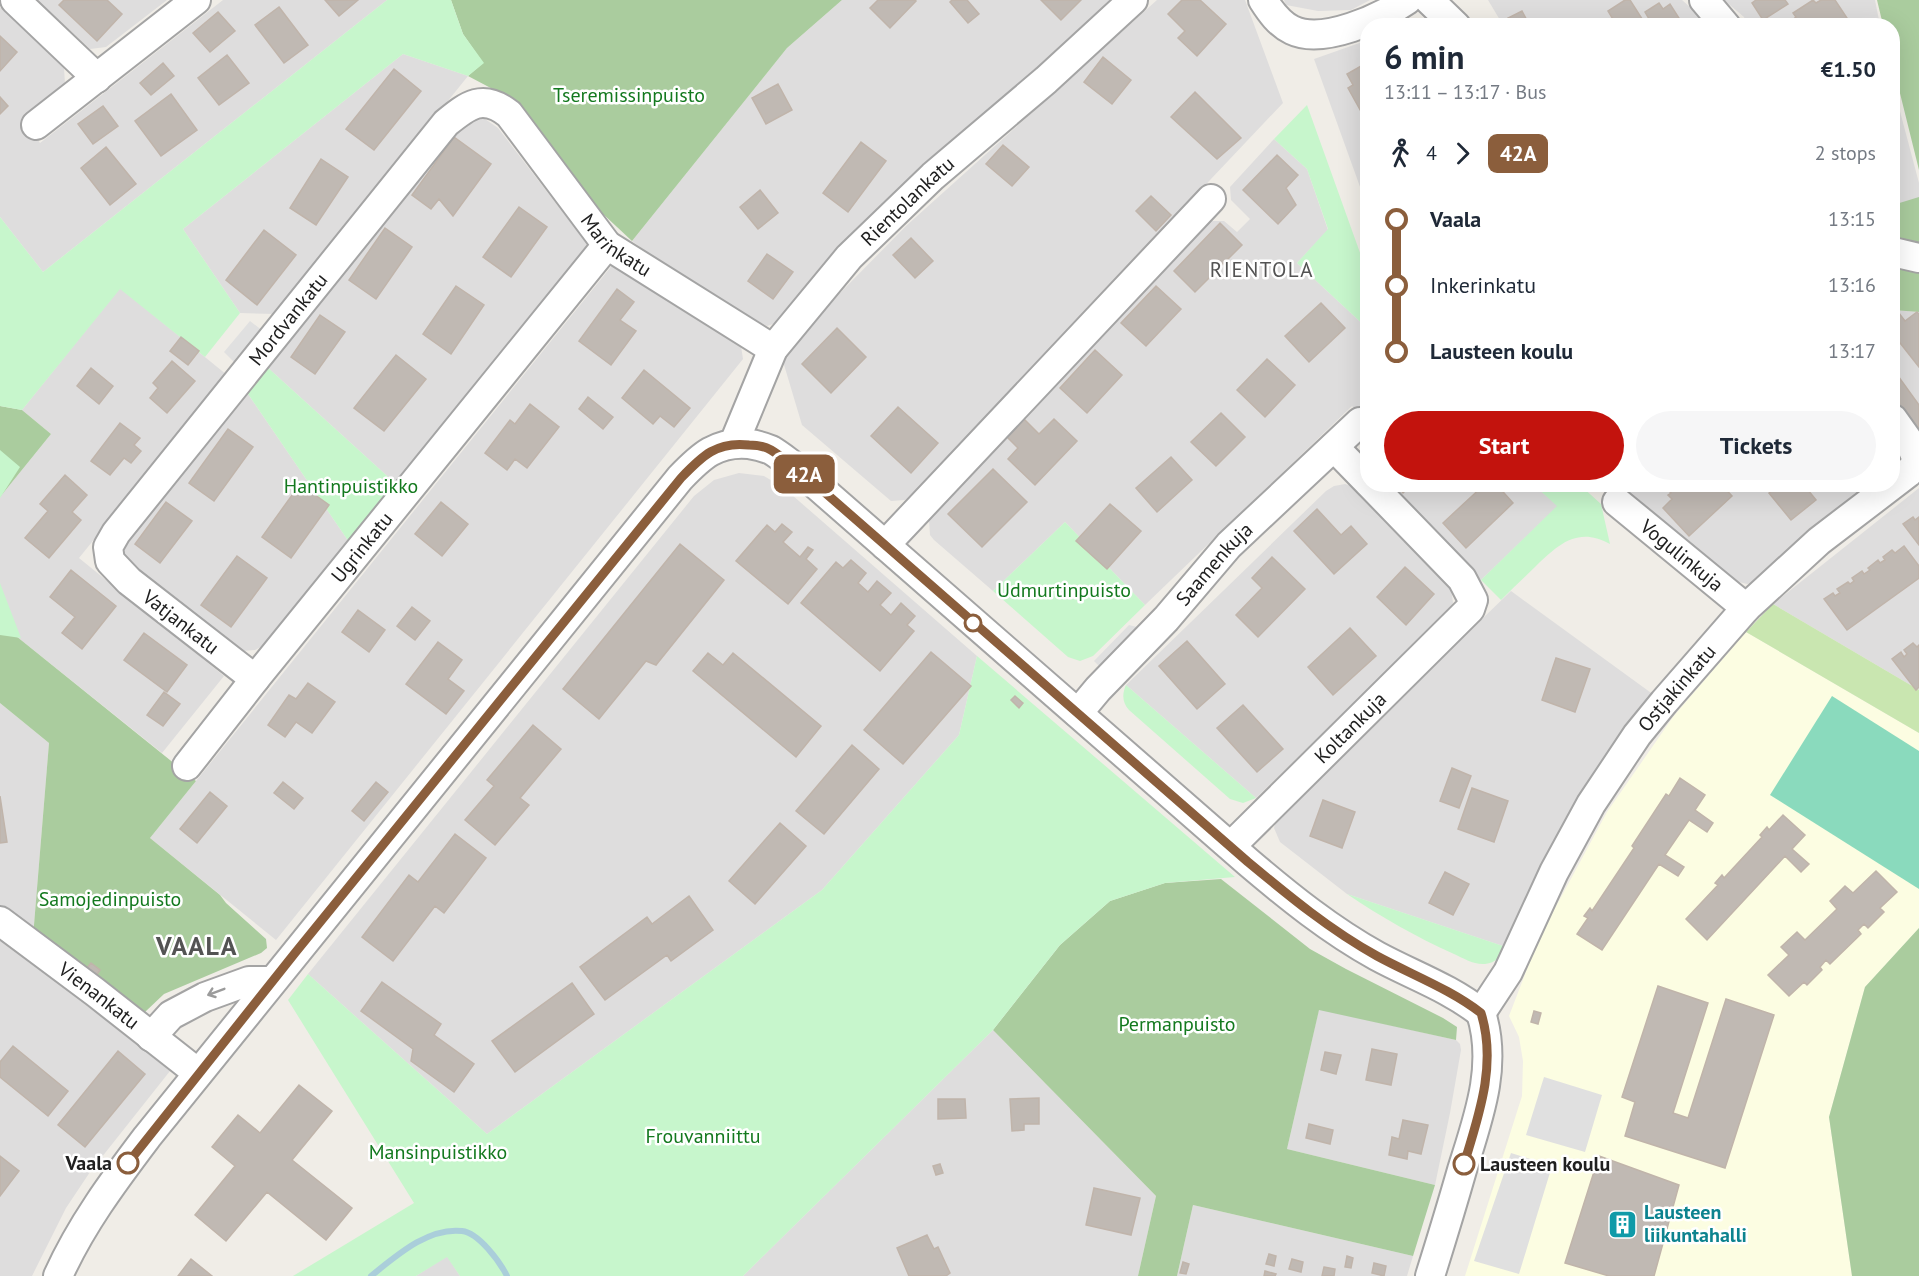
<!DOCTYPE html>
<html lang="en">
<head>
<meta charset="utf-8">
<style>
	:root { --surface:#fff; --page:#f6f6f7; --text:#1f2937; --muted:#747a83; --accent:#c3130d }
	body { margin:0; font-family:"PT Sans",sans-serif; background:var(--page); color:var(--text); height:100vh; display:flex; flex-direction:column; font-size:22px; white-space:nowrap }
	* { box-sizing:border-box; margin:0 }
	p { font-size:20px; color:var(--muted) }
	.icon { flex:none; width:33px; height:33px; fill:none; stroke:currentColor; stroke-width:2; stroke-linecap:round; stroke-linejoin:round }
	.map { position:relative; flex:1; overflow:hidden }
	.drawer { position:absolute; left:1360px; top:18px; width:540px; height:474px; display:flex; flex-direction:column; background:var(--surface); border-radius:24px; box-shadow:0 6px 24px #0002 }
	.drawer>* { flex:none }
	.badge { padding:0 12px; border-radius:9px; font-size:21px; line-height:39px }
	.map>.badge { position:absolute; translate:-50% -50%; box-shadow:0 0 0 3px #fff }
	.legs { display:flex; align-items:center; gap:9px; height:66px; padding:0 24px; font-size:20px }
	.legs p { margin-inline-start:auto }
	.overview { display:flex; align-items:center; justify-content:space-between; height:102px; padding:0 24px }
	h1 { font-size:33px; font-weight:600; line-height:45px }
	.primary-button { display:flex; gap:12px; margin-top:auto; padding:12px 24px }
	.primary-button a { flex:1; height:69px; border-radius:36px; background:var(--accent); color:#fff; font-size:24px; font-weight:600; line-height:69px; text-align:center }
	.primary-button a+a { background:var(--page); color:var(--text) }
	ul { padding:0 24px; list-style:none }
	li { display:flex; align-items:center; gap:21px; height:66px; font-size:22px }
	li i { display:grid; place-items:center; width:9px; height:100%; margin:0 8px; background:currentColor }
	li i::after { content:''; width:15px; height:15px; margin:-8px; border:4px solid; border-radius:50%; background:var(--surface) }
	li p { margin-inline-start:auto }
	li:first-child i { background:linear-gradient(#0000 50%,currentColor 0) }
	li:last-child i { background:linear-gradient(currentColor 50%,#0000 0) }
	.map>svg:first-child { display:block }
	.residential { fill:#dedddd }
	.education { fill:#fcfde2 }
	.grass { fill:#c9e6b0 }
	.forest { fill:#aacc9e }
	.park { fill:#c7f6cc }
	.pitch { fill:#8adabd }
	.parking { fill:#e0e0e0 }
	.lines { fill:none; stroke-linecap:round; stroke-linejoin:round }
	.stream { stroke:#aaceda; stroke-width:6 }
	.building { fill:#c0b9b3; stroke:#c0b4aa; stroke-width:1.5 }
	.minor-casing { stroke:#a4a4a4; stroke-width:32 }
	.minor { stroke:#fff; stroke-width:28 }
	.oneway { stroke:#9b9b9b }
	.line-1-casing { stroke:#fff; stroke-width:14 }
	.line-1 { stroke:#8b5e3c; stroke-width:9 }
	.stop-1-dot { fill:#fff; stroke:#8b5e3c; stroke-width:3 }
	.labels { text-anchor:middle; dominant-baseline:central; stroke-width:5; stroke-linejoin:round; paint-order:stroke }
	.park-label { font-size:20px; fill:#13791e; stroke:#fff }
	.street-label { font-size:20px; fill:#202020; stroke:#fff }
	.stop-label { font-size:20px; font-weight:bold; fill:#202020; stroke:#fff; text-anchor:end }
	.culture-label { font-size:20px; font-weight:bold; fill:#0d838f; stroke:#fff; text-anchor:start }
	.neighbourhood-label { font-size:21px; letter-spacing:1.5px; fill:#535353; stroke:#fff }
	.district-label { font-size:26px; font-weight:bold; letter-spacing:1.5px; fill:#535353; stroke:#fff }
</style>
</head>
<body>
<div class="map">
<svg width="1919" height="1276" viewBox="0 0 1919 1276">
	<rect width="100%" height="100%" fill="#f0ede7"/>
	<path class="residential" d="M37,0h130l-61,47 -16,2z
		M223,0h164l-344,272 -43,-55v-210l64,61 1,16 -42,35 17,24z
		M842,0h270l-309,291 -27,32 -9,3 -38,-20 -65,-41 -32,-24 155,-193z
		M1157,0h88l38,103 -372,393 -6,4 -14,1 -89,-76 -20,-67 60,-67 64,-65z
		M1284,0h86l-19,10 -33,1 -32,-6z
		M1488,0h194l19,17 7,8h-205z
		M1724,0h151l5,25h-134l-2,-8z
		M1368,40v169l-54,-150z
		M403,54l65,22 -192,238 -36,-1 -57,-84z
		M1893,85l26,98v17l-26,7z
		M474,119h11l13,9 90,117 -192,239 -130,-118 193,-239z
		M1274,139l33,30 21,61 -31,33 71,66v91l-1,1 -15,-15 -207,199 -80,-83 -72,69 -59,-51 -4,-5 -1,-15 277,-295 6,-4h12l13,11 13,-13 -19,-19 -1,-13z
		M614,263l69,48 53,31 5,4 2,13 -467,581 -126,-102z
		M120,288l107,87 -148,183 145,118 -62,77 -146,-117 -16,-39v-100l51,-63 -29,-24z
		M1893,310l26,2v120l-26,-35z
		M246,391l103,151 -83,102 -11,6 -13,1 -115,-88 -3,-10 1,-10z
		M739,473l25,3 20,12 193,168 -18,79 -137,155 -335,244 -179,-160 386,-478 20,-16z
		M1345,484l9,3 97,101 2,15 -8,12 -189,183 -130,-113 200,-194 8,-5z
		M1389,485h145l24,21 -77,74z
		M1612,485h260l-119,98 -6,1 -12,-3 -82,-62z
		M1919,488v202l-146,-86z
		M1511,591l143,104 -148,252 -159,-53 -67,-52 -6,-14 3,-11z
		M0,703l49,40 -16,194 -33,-28z
		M0,934l170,137 -80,101 -24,36 -34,68h-32z
		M1319,1009l137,31 4,4 1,6 -11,63 -15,72 -148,-36z
		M993,1030l163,166 -18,80h-395z
		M1193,1205l220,51 -6,20h-230z
		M447,1256l13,20h-44z"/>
	<path class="education" d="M1746,632l173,101v195l-54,59 -36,130 23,159h-387l57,-180 1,-35 -4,-24 -10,-21 20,-52 24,-52 54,-100 66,-95z"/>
	<path class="grass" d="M1773,604l146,86v43l-173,-101z"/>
	<path class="forest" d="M451,0h391l-55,48 -155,193 -30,-28 -66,-85 -32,-33 -36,-19 15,-13 -20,-29z
		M1877,0h42v170l-26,-105v-39l-10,-1z
		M1919,197v115l-26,-2v-105z
		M0,406l22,4 29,24 -51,63z
		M0,597l16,39 180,145 -46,57 70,57 6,8 40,36 1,9 -6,5 -97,41 -19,18 -8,-3 -104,-72 16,-194 -49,-40z
		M1221,879l89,70 36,20 97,49 14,9 -1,13 -137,-30 -32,139 148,36 -22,71 -220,-51 -16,71h-39l18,-80 -163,-166 67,-85 50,-44 55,-18z
		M1919,928v348h-67l-23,-159 36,-130z"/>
	<path class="park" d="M387,0h64l12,34 21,29 -16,13 -65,-22 -220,175 57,84 -35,44 -85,-68 -98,121 -22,-4v-189l43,55z
		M1307,105l61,170v54l-71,-66 31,-34 -21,-60 -33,-30z
		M266,366l130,118 -47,58 -103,-151z
		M0,450l20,17 -20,31z
		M1534,485h46l21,19 9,40c-33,-18 -52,1 -75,23 -11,11 -23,22 -34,33l-20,-20 76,-74z
		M1065,522l80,83 -52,51 -13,5 -12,-4 -75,-66z
		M0,583l21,55 -21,-3z
		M977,656l258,221 -70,6 -55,18 -50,44 -67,85 -250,246h-283l-13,-19 -31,19h-123l121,-73 -126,-203 20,-26 179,160 335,-244 137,-155z
		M1126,685l130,113 -13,5 -13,-4 -101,-89c-7,-8 -7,-16 -3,-25z
		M1347,894l159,53c-5,9 -10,16 -21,17 -11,1 -22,-6 -31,-10 -38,-17 -73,-37 -107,-60z"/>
	<path class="pitch" d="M1832,696l87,55v138l-149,-94z"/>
	<path class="parking" d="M250,321l22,17 -28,34 -20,-20z
		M1129,625l16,4 -35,48 -16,-16z
		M1544,1077l58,18 -17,57 -59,-17z
		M1511,1153l41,13 -33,108 -45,-13z"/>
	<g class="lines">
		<path class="stream" d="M371,1276c25,-20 57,-49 91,-45 17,2 38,31 45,45"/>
	</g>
	<path class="building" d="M64,0h43l15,14 -25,27 -38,-36z
		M325,0h33l-19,16z
		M878,0h37l1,1 -26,27 -20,-20z
		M952,0h15l12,14 -11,9 -18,-21z
		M1041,0h40l-20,20z
		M1182,0h18l26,24 -29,32 -19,-18 7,-7 -17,-17z
		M1625,0h5l14,22 5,-3 -4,-7 14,-9 4,6 7,-5 14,22h-67l-9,-15z
		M1756,0h29l3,4 -25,16 -11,-17z
		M1813,0l3,3 5,-3h14l14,21 -7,5h-54l-1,-2 9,-7 -3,-4z
		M279,7l29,38 -24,18 -29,-38z
		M1522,11l8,15h-18l-4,-8z
		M218,12l17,19 -25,21 -17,-19z
		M0,36l17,16 -17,19z
		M227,55l22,28 -30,22 -21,-27z
		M1103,57l28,23 -19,24 -28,-22z
		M1368,62v50l-5,3 -15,-27 5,-3 -6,-11z
		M163,63l11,13 -23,19 -11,-12z
		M394,69l27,22 -47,59 -28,-21z
		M778,84l14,26 -26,14 -14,-26z
		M1195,92l46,46 -24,21 -46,-42z
		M171,94l26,36 -36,26 -26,-35z
		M0,97l8,9 -8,8z
		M103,106l15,20 -25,18 -15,-20z
		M454,137l37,27 -38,52 -14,-17 -8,10 -19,-14z
		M861,142l25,19 -38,51 -25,-19z
		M1003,145l26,22 -17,19 -26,-22z
		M106,147l30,37 -26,21 -29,-37z
		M1277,155l21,20 -12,13 10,17 -18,19 -35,-34z
		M321,159l27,18 -32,48 -26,-17z
		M760,190l18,23 -20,16 -18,-22z
		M1151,196l20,19 -15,16 -20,-20z
		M519,207l28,20 -36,50 -28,-20z
		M1220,223l22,22 -47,47 -21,-21z
		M385,228l27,19 -36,52 -27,-19z
		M264,230l32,25 -39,50 -31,-25z
		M911,238l22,23 -18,17 -22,-23z
		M767,254l26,18 -20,27 -25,-18z
		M456,286l28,19 -33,49 -28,-20z
		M1156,286l25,23 -35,37 -25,-23z
		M617,289l17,13 -14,18 16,11 -25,34 -32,-24z
		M1321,303l24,25 -36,34 -24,-26z
		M1895,308l10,13 12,-9 2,2v53l-26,-33v-24z
		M320,315l25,17 -30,42 -24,-17z
		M837,328l29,29 -35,36 -29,-29z
		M181,337l18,14 -11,14 -18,-14z
		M1095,350l27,25 -35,38 -27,-25z
		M396,355l30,24 -42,52 -30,-23z
		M1267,359l28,26 -30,32 -28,-27z
		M172,361l23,20 -28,32 -17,-15 8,-10 -5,-5z
		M91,368l22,18 -14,18 -22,-18z
		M1893,369l26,36v27l-26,-36z
		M644,370l46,38 -16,19 -14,-11 -7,8 -31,-26z
		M588,397l25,20 -10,12 -24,-20z
		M530,404l29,23 -32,41 -12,-9 -8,11 -22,-17 25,-33 5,4z
		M898,407l40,36 -27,30 -40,-37z
		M1221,413l24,24 -29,29 -25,-24z
		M1024,419l15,15 15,-15 23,22 -42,44 -27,-26 10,-11 -11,-11z
		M120,423l20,15 -6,7 7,6 -10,12 -7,-5 -14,17 -19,-14z
		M228,429l25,18 -39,54 -25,-18z
		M1171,457l21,23 -35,32 -21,-24z
		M993,469l34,33 -45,45 -34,-33z
		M65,475l22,20 -15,17 9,8 -32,38 -24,-20 23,-27 -8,-7z
		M300,484l29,21 -38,53 -29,-21z
		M1395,484h17l-9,9z
		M1485,484h11l17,19 -47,45 -23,-25z
		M1662,484h59l11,12 -43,40 -26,-28 9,-9 -4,-4 3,-2z
		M1780,484h3l2,4 4,-4h14l13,16 -25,20 -22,-27z
		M166,502l26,19 -32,42 -25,-19z
		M441,502l27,22 -26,32 -27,-22z
		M1110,504l31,27 -34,38 -31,-28z
		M1317,509l24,26 10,-9 16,18 -33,30 -40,-43z
		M1913,517l2,3 4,-3v28l-16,-21z
		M782,524l10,8 -9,10 17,15 8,-10 5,3 -7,9 11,10 -29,35 -52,-43 31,-36 8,7z
		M680,544l44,36 -68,85 -10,-4 -47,58 -36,-30z
		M1904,546l15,20v12l-72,52 -23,-31 9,-6 2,3 5,-3 -3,-4 11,-7 2,2 4,-3 -2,-3 10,-7 2,3 6,-4 -2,-2 10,-8 2,3 5,-3 -2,-3 9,-7 3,3z
		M237,556l30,22 -36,49 -30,-22z
		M1272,557l33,32 -47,48 -22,-22 26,-27 -10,-10z
		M851,560l15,13 -8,10 10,9 9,-11 14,12 -11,12 11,10 10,-12 14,13 -8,9 7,6 -34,40 -79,-68 35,-41 7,6z
		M1405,567l29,27 -28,31 -29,-28z
		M71,570l45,36 -34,43 -20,-16 13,-16 -25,-20z
		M412,607l18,14 -15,19 -18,-14z
		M358,610l27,20 -16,22 -27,-20z
		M1350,628l26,28 -43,39 -25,-28z
		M144,633l43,32 -20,27 -43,-32z
		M1187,641l38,43 -28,25 -38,-43z
		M438,642l24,18 -14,19 16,12 -18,23 -40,-30z
		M1913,643l4,4 2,-2v42l-3,3 -24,-31 9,-7 3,5 3,-3 -3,-4z
		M931,652l40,34 -68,78 -39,-34z
		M708,653l15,12 10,-12 88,73 -25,31 -103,-86z
		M1556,658l34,11 -15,43 -33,-12z
		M308,683l27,19 -23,31 -16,-11 -11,15 -17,-12 21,-30 7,4z
		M164,692l16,12 -17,22 -16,-11z
		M1015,696l8,7 -4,5 -8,-8z
		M1243,705l40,44 -26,23 -40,-44z
		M533,725l28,24 -41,49 9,7 -34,40 -30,-25 29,-34 -7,-6z
		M852,745l27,24 -55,65 -28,-23z
		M1452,768l19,8 -12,32 -19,-7z
		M1680,778l25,17 -10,15 18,13 -6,9 -18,-12 -24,35 19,12 -6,9 -19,-12 -57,86 -25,-16 11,-16 -4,-2 6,-8 2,3 42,-63 -2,-2 34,-52 3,2z
		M283,782l20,16 -9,11 -20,-16z
		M376,782l12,10 -24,29 -12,-10z
		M1472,788l36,13 -14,41 -36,-13z
		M210,792l17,14 -30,37 -17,-14z
		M0,796l7,46 -7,1z
		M1323,800l32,12 -13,36 -32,-12z
		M1783,815l22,20 -13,14 17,15 -8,8 -16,-16 -78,84 -21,-21 32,-34 -3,-2 7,-8 2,3 38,-41 -2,-2 7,-8 2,3z
		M780,823l26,23 -51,58 -26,-23z
		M455,834l31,24 -42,55 -9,-7 -42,55 -31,-24 47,-62 9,7z
		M1876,871l21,21 -17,16 4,4 -16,16 -4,-4 -6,6 3,4 -31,30 -4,-4 -6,7 2,3 -15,15 -3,-3 -15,14 -21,-21 21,-20 -8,-8 16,-15 8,8 32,-31 -7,-8 15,-15 8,7z
		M1445,872l24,12 -16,31 -24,-12z
		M689,896l24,34 -42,31 -4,-6 -62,45 -25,-33 67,-50 5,7z
		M91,963l9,7 -4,6 -9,-8z
		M382,982l59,42 -7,11 40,29 -20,28 -43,-31 2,-12 -52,-38z
		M572,983l22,31 -79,58 -23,-31z
		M1658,986l50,17 -35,110 15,5 38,-119 48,16 -49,153 -100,-32 10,-34 -13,-5z
		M1534,1011l7,2 -3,11 -7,-2z
		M13,1046l55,45 -20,25 -48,-39v-15z
		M1372,1049l25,5 -6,31 -25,-5z
		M118,1051l27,23 -60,73 -27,-22z
		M1325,1052l16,3 -5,19 -15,-4z
		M299,1085l33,26 -40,49 60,48 -26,32 -59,-48 -41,49 -31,-26 40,-49 -23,-19 26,-32 22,18z
		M1039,1098v26h-15v6l-12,1 -2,-32z
		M938,1099h27l1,19 -28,1z
		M1403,1120l25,5 -7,29 -13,-3 -1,8 -18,-4 3,-18 7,2z
		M1309,1124l24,6 -3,14 -24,-6z
		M0,1156l19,15 -19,25z
		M1599,1156l80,29 -25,91h-45l-44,-13z
		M940,1164l3,9 -7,2 -3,-9z
		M1094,1188l46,10 -9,37 -45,-10z
		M927,1235l7,14 4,-2 12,26 -4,3h-37l-12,-28z
		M1269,1254l7,2 -2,10 -8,-2z
		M1347,1256l6,2 -2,10 -6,-1z
		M191,1259l21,17h-34z
		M1292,1259l11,3 -2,10 -12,-3z
		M1183,1262l6,2 -3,10 -6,-1z
		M1374,1263l12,3 -2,10 -12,-3z
		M1324,1267l11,2 -1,7h-12z
		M1265,1271l11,3 -1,2h-11z"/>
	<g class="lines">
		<defs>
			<g id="minor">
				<path d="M15,0l82,78"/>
				<path d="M1263,0c7,11 16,24 29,30 31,15 89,-12 115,-30"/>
				<path d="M1429,0l27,26"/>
				<path d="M1704,0l22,26"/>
				<path d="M36,125l160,-125"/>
				<path d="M1893,252l26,6"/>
				<path id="s1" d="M734,443l39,-94 76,-92 84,-81 113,-96 87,-80"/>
				<path d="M1334,447l34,35"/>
				<path id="s2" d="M1617,502l129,106"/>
				<path d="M885,545l326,-346"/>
				<path id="s3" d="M255,679l-126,-98 -19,-20 -2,-14 8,-14 330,-410c22,-18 37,-30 63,-9l98,131 166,104"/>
				<path id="s4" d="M1078,713l20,-24 68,-70 63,-74 131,-123"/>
				<path id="s5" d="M187,766l68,-87 352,-434"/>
				<path id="s6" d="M1231,846l239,-237 3,-9 -11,-21 -92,-95"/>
				<path id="s7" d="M0,921l95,71 103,81"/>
				<path id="s8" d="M1481,1013l27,-41 46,-100 37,-68 46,-69 27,-33 82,-94 73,-67 89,-68 10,-11 -8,-19 -17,-24"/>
				<path d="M151,1037l20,-22 34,-18 44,-16h23"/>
				<path d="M58,1276c23,-51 55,-94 89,-139l533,-659c21,-22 37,-37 69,-34 8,1 15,3 22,6 10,6 18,13 27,19l450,393c40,34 82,68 129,94 35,19 73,32 104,57"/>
				<path d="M1430,1276c11,-35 22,-71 32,-106 16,-51 36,-104 19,-157"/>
			</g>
		</defs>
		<use href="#minor" class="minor-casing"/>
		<use href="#minor" class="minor"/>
	</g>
	<defs><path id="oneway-shaft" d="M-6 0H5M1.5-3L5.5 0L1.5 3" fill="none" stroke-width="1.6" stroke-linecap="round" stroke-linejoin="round" transform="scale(1.5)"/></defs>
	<use class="oneway" href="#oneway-shaft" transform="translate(216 992) rotate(159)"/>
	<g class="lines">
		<defs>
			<path id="line-1" d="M128,1163l167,-210 386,-475c21,-22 36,-37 68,-33 8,0 15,1 22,5 10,6 18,13 27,19l450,393c41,34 82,68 129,94 35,19 73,33 104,57 16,51 -2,102 -17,151"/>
		</defs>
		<use href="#line-1" class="line-1-casing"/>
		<use href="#line-1" class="line-1"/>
	</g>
	<defs>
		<symbol id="building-square" viewBox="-11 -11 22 22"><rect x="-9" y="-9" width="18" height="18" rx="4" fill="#0f9aa8" stroke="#fff"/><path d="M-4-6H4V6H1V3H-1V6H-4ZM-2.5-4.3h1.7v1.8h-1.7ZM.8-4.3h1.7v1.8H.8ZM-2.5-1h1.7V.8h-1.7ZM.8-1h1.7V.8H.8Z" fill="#fff"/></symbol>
	</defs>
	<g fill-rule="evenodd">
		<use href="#building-square" x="1606" y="1208" width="33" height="33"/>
	</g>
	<g class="stop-1-dot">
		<circle cx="973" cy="623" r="8"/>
		<circle cx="128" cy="1163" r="10"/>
		<circle cx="1464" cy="1164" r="10"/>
	</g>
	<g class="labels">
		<g class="park-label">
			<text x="629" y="95">Tseremissinpuisto</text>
			<text x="351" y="486">Hantinpuistikko</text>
			<text x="1064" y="590">Udmurtinpuisto</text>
			<text x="110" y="899">Samojedinpuisto</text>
			<text x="1177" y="1024">Permanpuisto</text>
			<text x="703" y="1136">Frouvanniittu</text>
			<text x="438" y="1152">Mansinpuistikko</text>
		</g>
		<g class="street-label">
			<text stroke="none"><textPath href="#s1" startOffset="302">Rientolankatu</textPath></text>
			<text stroke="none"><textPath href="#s3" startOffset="986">Marinkatu</textPath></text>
			<text stroke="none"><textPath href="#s3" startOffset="492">Mordvankatu</textPath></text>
			<text stroke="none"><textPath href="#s5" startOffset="280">Ugrinkatu</textPath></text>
			<text stroke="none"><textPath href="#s2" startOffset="84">Vogulinkuja</textPath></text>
			<text stroke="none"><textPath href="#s4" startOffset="202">Saamenkuja</textPath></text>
			<text transform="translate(181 622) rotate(38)">Vatjankatu</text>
			<text stroke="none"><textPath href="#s8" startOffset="381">Ostjakinkatu</textPath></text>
			<text stroke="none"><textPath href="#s6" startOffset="168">Koltankuja</textPath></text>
			<text stroke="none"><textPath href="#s7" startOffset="124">Vienankatu</textPath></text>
		</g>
		<g class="stop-label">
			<text x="112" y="1163">Vaala</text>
			<text x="1480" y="1164" text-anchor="start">Lausteen koulu</text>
		</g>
		<g class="culture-label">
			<text x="1644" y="1212">Lausteen<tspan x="1644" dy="23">liikuntahalli</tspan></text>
		</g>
		<g class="neighbourhood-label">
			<text x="1262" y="269">RIENTOLA</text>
		</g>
		<g class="district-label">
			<text x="197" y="945">VAALA</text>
		</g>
	</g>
</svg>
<b class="badge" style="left:804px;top:474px;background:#8b5e3c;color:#fff">42A</b>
<section class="drawer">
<div class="overview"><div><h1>6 min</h1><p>13:11 – 13:17 · Bus</p></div><b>€1.50</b></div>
<div class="legs"><svg class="icon" aria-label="walk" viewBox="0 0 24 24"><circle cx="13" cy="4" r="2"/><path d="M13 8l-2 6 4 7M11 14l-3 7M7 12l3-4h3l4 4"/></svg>4<svg class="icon" aria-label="forward" viewBox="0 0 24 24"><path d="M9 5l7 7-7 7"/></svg><b class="badge" style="background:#8b5e3c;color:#fff">42A</b><p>2 stops</p></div>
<ul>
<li><i style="color:#8b5e3c"></i><b>Vaala</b><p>13:15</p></li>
<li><i style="color:#8b5e3c"></i><span>Inkerinkatu</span><p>13:16</p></li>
<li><i style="color:#8b5e3c"></i><b>Lausteen koulu</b><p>13:17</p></li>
</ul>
<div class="primary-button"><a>Start</a><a>Tickets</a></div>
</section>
</div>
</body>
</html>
